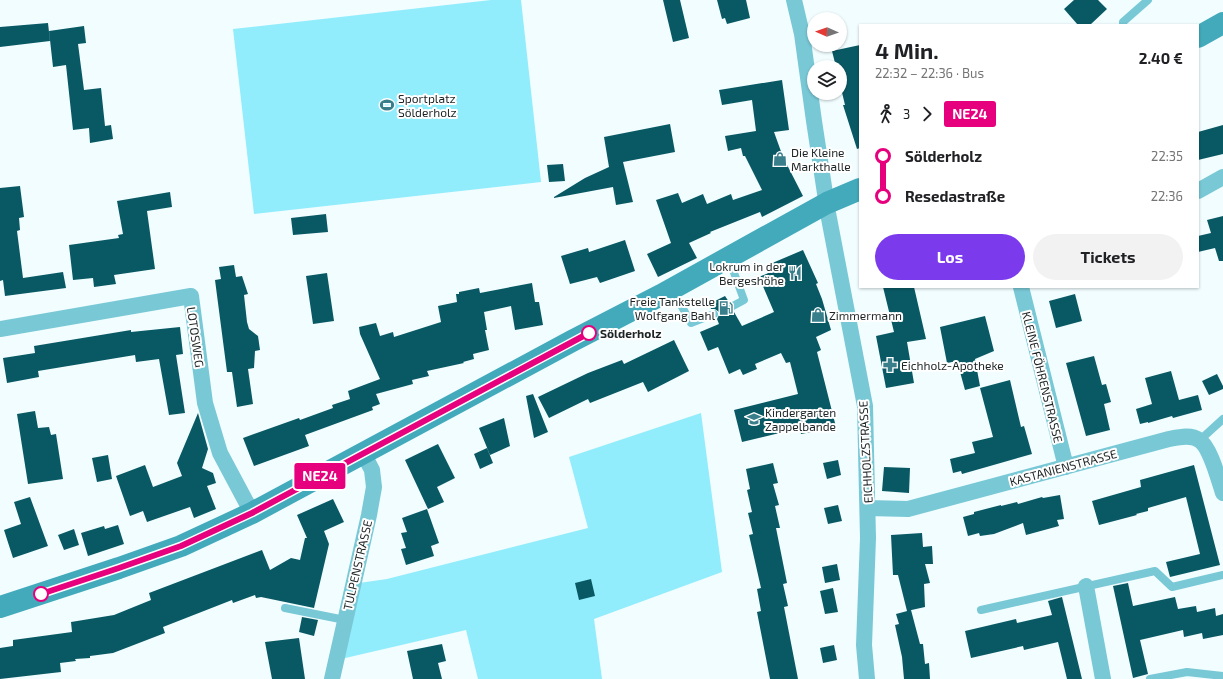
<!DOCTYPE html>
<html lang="de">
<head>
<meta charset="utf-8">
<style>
	:root { --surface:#fff; --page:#f2f2f2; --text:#202124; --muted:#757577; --accent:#7c3aed }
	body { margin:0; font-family:"Exo 2",sans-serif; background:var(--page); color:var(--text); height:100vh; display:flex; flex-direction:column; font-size:15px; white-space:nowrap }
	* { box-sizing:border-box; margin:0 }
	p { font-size:13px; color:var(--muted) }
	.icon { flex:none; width:22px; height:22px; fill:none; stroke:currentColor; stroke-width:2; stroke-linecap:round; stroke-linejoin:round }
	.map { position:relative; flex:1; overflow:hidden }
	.sheet { position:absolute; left:859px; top:24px; width:340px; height:264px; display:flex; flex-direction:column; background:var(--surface); border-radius:0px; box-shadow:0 1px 3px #0004 }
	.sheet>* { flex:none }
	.badge { padding:0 8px; border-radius:3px; font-size:14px; line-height:26px }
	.needle { width:26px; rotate:272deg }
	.buttons { position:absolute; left:807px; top:12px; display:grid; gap:8px }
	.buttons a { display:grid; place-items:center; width:40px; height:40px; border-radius:50%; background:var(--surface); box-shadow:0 1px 3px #0004; font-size:20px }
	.map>.badge { position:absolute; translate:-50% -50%; box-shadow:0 0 0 2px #fff }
	.legs { display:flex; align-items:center; gap:6px; height:44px; padding:0 16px; font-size:13px }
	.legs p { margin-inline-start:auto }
	.summary { display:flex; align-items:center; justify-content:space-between; height:68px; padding:0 16px }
	h1 { font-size:22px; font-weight:700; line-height:30px }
	.primary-button { display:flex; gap:8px; margin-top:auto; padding:8px 16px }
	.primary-button a { flex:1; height:46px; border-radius:24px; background:var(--accent); color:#fff; font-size:16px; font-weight:700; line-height:46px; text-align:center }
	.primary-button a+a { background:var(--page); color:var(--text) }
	ul { padding:0 16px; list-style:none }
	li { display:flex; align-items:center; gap:14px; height:40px; font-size:15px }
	li i { display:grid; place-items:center; width:6px; height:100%; margin:0 5px; background:currentColor }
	li i::after { content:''; width:10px; height:10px; margin:-5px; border:3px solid; border-radius:50%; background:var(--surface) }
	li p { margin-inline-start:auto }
	li:first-child i { background:linear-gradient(#0000 50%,currentColor 0) }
	li:last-child i { background:linear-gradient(currentColor 50%,#0000 0) }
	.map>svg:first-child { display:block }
	.green { fill:#91ecfc }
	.building { fill:#095965 }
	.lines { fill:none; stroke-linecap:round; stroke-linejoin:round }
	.lane { stroke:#79c8d6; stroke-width:8 }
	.street { stroke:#79c8d6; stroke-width:16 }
	.secondary { stroke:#42aabb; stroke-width:22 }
	.line-1-casing { stroke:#fff; stroke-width:9 }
	.line-1 { stroke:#e6007e; stroke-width:6 }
	.stop-1-dot { fill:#fff; stroke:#e6007e; stroke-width:2 }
	.labels { text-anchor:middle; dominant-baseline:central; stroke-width:4; stroke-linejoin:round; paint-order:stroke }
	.poi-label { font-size:12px; fill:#1d2425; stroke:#fff; text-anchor:start }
	.stop-label { font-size:12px; font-weight:bold; fill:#1d2425; stroke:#fff; text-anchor:start }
	.street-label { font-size:12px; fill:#1d2425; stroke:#fff }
</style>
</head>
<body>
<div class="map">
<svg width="1223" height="679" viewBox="0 0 1223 679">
	<rect width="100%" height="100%" fill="#f1fdff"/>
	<path class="green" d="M491,0h30l20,182 -287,32 -21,-185z
		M701,413l21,159 -128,47 8,60h-124l-12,-49 -125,29 18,-76 28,-4 201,-51 -19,-71z"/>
	<path class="building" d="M663,0h17l9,38 -16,4z
		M717,0h29l4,18 -23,6 -2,-6 -3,1z
		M1074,0h24l9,9 -17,16h-12l-14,-16z
		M48,23l2,18 -50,6v-20z
		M84,26l2,17 -8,1 6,46 17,-2 4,38 6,-1 2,14 -23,4 -1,-15 -16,2 -7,-65 -13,2 -4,-36z
		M860,45v103l-3,1 -14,-44h2l-5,-21v-17h-4l-4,-16z
		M782,80l7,50 -15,2 9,25 20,39 -41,21 -2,-5 -50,20 1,1 -22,10 8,15 -39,19 -11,-23 24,-11 -15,-43 22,-7 4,10 21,-9 4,10 24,-10 2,6 29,-10 -17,-34h-2l-2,-8 -13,3 -3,-15 31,-5 -4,-31 -30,5 -3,-15z
		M670,124l5,28 -52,10 10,40 -17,3 -3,-18 -59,11v-1l31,-19 24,-11 -5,-30z
		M1223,125v29l-25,6v-28z
		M563,164l2,17 -16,1 -2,-17z
		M20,186l4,31 -5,1 1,12 -3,1 6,47 40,-6 3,16 -61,8 -2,-16 -3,1v-93z
		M170,192l2,15 -25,4 8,58 -41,6 2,9 -22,3 -1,-9 -20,2 -4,-35 50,-7 -1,-3 5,-1 -6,-33z
		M326,214l2,18 -35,3 -2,-17z
		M1223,216v45h-4l-4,-13 -17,4v-16l13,-3 -4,-13z
		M625,240l10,31 -35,12 -3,-6 -27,7 -9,-28 27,-8 1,4z
		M803,250l15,33 -2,1 6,15 9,31 -15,7 5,13 -4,2 19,75 -35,7 -1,-6 -58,14 -8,-32 64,-16 -8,-32 -4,1 -5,-10 -26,11 2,5 -14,6 -3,-6 -11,5 -11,-27 -10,4 -8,-19 19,-8 -2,-5 2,-4v-3l-4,-3h-4l-2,-5 16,-8 4,6 -3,4v4l4,2h4l8,14 32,-14 -15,-35 14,-6 -3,-7z
		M234,265l2,12 6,-1 6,18 -4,1 3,27 2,7 9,7 2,14 -5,1 -1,17 -6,1 5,35 -16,3 -5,-35h-5l-12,-92 6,-1 -2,-12z
		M327,273l7,48 -21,3 -7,-48z
		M532,283l3,19h4l4,23 -28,5 -4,-24 -27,6 3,18h-2l4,20 -16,4 1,5 -11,3 1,1 -37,8 2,5 -17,4 1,4 -37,10 4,10 -8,3 1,3 -68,25 4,11 -55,20 -11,-28 56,-20 1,2 33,-12 -1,-3 18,-6 -2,-8 32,-12 -20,-45 -1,-7 17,-4 4,13 13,-4 1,5 47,-15 -3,-16 19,-4 -1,-8h3v-2l20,-4 1,5z
		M883,287h31l12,52 -19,3 7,41 -28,5 -10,-52 18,-4z
		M1075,294l7,27 -26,7 -7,-27z
		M985,316l9,35 -19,8 5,27 -15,4 -8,-29 -10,2 -7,-36z
		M180,327l3,27 -7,1 9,58 -16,2 -10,-56 -23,3 -1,-7 -97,16 1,6 -32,6 -4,-25 32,-5 -1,-7 97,-16v2z
		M674,340l15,31 -41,21 -5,-10 -53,21 -2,-4 -39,19 -11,-21 50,-24 34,-13 2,4z
		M1094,356l8,29 4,-1 5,18 -7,2 6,26 -24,6 -20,-73z
		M1171,371l8,29 19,-5 4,15 -29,8 -1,-2 -24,7v-1l-8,2 -4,-15 16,-5 -7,-26z
		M1217,374l6,12v3l-14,6 -7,-14z
		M1010,380l11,47 3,-1 8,28 -70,20 -1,-3 -8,2 -3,-14 25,-6 -3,-11 21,-5 -13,-49z
		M533,394l15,38 -14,6 -8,-42z
		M35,411l3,17 11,-1 2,8 5,-1 7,45 -35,5 -11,-70z
		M198,413l10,36 -6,19 11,5 3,10 -9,3 9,23 -22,9 -4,-11 -43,15 -4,-11 -13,5 -14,-40 29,-11 8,22 29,-11 -5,-13z
		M504,418l6,28 -20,9 -11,-27z
		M438,444l17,34 -18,9 7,15 -16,7 -23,-49z
		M487,448l6,15 -13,6 -6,-15z
		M108,455l4,24 -15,3 -5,-24z
		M838,460l3,15 -14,4 -4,-16z
		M773,463l5,20 -5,1 6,21 -4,1 5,22h-4l11,55 -4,1 5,22 -4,1 14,72h-28l-13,-67 4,-1 -4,-22 4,-1 -12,-53 4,-1 -5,-21 4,-1 -5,-22 3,-1 -4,-20z
		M1194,465l26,100 -50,12 -4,-15 34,-8 -14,-57 -38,11v3l-12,3 1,1 -38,10 -7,-24 49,-14 -1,-7z
		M884,467l26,1 -1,25 -27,-2z
		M1060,495l4,24 -7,1 2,6 -33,9 -3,-12 -29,11 -14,2 -1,-3 -11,3 -5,-19 11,-3v-2l27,-7v1l16,-4 1,2 24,-7 1,1z
		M30,497l18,49 -35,12 -9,-28 17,-6 -7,-22z
		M333,499l11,23 -20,9 5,13 -15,64 -53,-11 -5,1 -1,-3 -22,8 -1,-3 -69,27 2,6 -52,20 -23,3v2l-15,1 1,2 -16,2 1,9 -61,7v-31l13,-2v-6l59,-8 -1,-10 43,-7 37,-15 -2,-7 113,-43 8,20 21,-12 9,2 5,-22h2l-10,-23z
		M838,505l4,16 -14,3 -4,-16z
		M427,509l12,34 -8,3 3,10 -28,9 -5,-16 5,-1 -5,-15 6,-1 -5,-14z
		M118,525l6,19 -36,12 -7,-23 23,-7 1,3z
		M74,529l5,16 -15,5 -6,-15z
		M922,533l1,14 9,-1 1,18h-8l5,19 -6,1 1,23 -18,4 -9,-36h-5l-2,-40z
		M837,564l3,16 -15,3 -3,-16z
		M591,579l4,17 -16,4 -4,-17z
		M1128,583l5,23 42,-9 3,12 18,-3 1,6 18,-4 1,8 7,-2v21l-20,4 -1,-6 -18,4 -1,-7 -43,10 8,34 -15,4 -20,-92z
		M833,588l5,24 -13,2 -5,-23z
		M1062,597l20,82h-15l-9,-37 -34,8 -1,-4 -52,12 -6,-27 51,-12 1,4 35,-8 -4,-14z
		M911,610l9,34h3l2,20 4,-1 1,16h-26l-2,-22 -7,-32 4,-1 -3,-10z
		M302,617l16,3 -4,16 -15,-4z
		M299,638l6,41h-33l-7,-37z
		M442,644l4,17 -8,2 4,16h-29l-6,-28z
		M834,645l3,15 -14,3 -3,-15z"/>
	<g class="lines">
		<path class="lane" d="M1123,25v-3l25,-22
			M729,259l15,41 -13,7
			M672,289l19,34 23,-9
			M1200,440l23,-21
			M285,608l60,12
			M981,610l174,-39 17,16 51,-12
			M1150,679l37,-7 36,4"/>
		<path class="street" d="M794,0l8,34 12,87 14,92 37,193 3,132 -4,107 3,34
			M1198,191l25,-14
			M1021,287l45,180
			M0,329l191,-33 14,107 15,50 32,60
			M868,508l40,1 261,-70c10,-2 22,-5 30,1 11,6 20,41 24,53
			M1086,586l17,93
			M332,679l37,-164 5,-28 -2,-17 -9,-17"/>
		<path class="secondary" d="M1198,37l25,-14
			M0,607l119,-39 62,-22 71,-33 320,-172 89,-46 166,-92 33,-14"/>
	</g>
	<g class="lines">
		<defs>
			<path id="line-1" d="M41,594l78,-26 62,-22 71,-33 337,-180"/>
		</defs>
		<use href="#line-1" class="line-1-casing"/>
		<use href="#line-1" class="line-1"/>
	</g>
	<defs>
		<symbol id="stadium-bare" viewBox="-9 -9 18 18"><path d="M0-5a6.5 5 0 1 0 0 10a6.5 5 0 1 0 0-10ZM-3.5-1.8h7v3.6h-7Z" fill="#397e8b" stroke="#fff" stroke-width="2.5" paint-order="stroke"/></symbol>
		<symbol id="shop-bare" viewBox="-9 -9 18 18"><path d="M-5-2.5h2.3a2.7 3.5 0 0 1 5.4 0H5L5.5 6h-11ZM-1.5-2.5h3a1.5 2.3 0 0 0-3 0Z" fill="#397e8b" stroke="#fff" stroke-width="2.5" paint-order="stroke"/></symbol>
		<symbol id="restaurant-bare" viewBox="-9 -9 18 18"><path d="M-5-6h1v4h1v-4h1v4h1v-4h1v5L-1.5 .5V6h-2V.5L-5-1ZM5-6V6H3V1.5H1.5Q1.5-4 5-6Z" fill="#397e8b" stroke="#fff" stroke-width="2.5" paint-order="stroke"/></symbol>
		<symbol id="fuel-bare" viewBox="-9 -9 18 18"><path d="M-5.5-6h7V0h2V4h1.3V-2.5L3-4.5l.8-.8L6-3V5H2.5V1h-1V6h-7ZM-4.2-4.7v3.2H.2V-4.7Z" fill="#397e8b" stroke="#fff" stroke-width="2.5" paint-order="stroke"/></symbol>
		<symbol id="pharmacy-bare" viewBox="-9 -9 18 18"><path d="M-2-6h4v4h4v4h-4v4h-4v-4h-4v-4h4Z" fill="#397e8b" stroke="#fff" stroke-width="2.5" paint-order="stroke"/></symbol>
		<symbol id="school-bare" viewBox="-9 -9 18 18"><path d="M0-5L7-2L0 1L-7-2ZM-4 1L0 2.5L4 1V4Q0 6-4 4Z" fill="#397e8b" stroke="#fff" stroke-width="2.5" paint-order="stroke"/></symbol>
	</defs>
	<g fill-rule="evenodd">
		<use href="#stadium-bare" x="377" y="95" width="20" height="20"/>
		<use href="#shop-bare" x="770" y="149" width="20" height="20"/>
		<use href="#restaurant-bare" x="785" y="263" width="20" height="20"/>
		<use href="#fuel-bare" x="716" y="298" width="20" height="20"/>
		<use href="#shop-bare" x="808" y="305" width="20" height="20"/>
		<use href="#pharmacy-bare" x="880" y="355" width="20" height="20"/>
		<use href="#school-bare" x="744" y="409" width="20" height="20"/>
	</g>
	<g class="stop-1-dot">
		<circle cx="589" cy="333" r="7"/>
		<circle cx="41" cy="594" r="7"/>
	</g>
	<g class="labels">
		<g class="poi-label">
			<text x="398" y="98">Sportplatz<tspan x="398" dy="14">Sölderholz</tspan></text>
			<text x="791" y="152">Die Kleine<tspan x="791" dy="14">Markthalle</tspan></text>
			<text x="784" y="266" text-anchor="end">Lokrum in der<tspan x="784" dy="14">Bergeshöhe</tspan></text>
			<text x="715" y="301" text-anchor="end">Freie Tankstelle<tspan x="715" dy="14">Wolfgang Bahl</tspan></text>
			<text x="829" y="315">Zimmermann</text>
			<text x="901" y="365">Eichholz-Apotheke</text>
			<text x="765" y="412">Kindergarten<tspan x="765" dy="14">Zappelbande</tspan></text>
		</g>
		<g class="stop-label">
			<text x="600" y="333">Sölderholz</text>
		</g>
		<g class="street-label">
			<text transform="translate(196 337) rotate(82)">LOTOSWEG</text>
			<text transform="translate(1043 377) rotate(76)">KLEINE FÖHRENSTRASSE</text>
			<text transform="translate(865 452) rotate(-93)">EICHHOLZSTRASSE</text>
			<text transform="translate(1063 467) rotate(-15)">KASTANIENSTRASSE</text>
			<text transform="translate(357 565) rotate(-77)">TULPENSTRASSE</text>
		</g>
	</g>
</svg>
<div class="buttons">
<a><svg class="needle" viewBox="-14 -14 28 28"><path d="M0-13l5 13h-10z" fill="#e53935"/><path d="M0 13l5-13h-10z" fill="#757577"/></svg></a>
<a><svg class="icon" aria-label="layers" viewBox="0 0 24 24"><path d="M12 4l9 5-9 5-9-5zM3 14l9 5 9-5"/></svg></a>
</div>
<b class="badge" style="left:320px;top:476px;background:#e6007e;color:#fff">NE24</b>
<section class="sheet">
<div class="summary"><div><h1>4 Min.</h1><p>22:32 – 22:36 · Bus</p></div><b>2.40 €</b></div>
<div class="legs"><svg class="icon" aria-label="walk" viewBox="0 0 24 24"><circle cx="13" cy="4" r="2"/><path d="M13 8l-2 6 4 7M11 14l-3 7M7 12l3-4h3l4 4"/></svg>3<svg class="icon" aria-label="forward" viewBox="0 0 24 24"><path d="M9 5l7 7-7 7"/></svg><b class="badge" style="background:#e6007e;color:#fff">NE24</b></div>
<ul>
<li><i style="color:#e6007e"></i><b>Sölderholz</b><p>22:35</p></li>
<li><i style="color:#e6007e"></i><b>Resedastraße</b><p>22:36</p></li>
</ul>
<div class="primary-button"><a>Los</a><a>Tickets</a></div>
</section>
</div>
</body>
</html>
